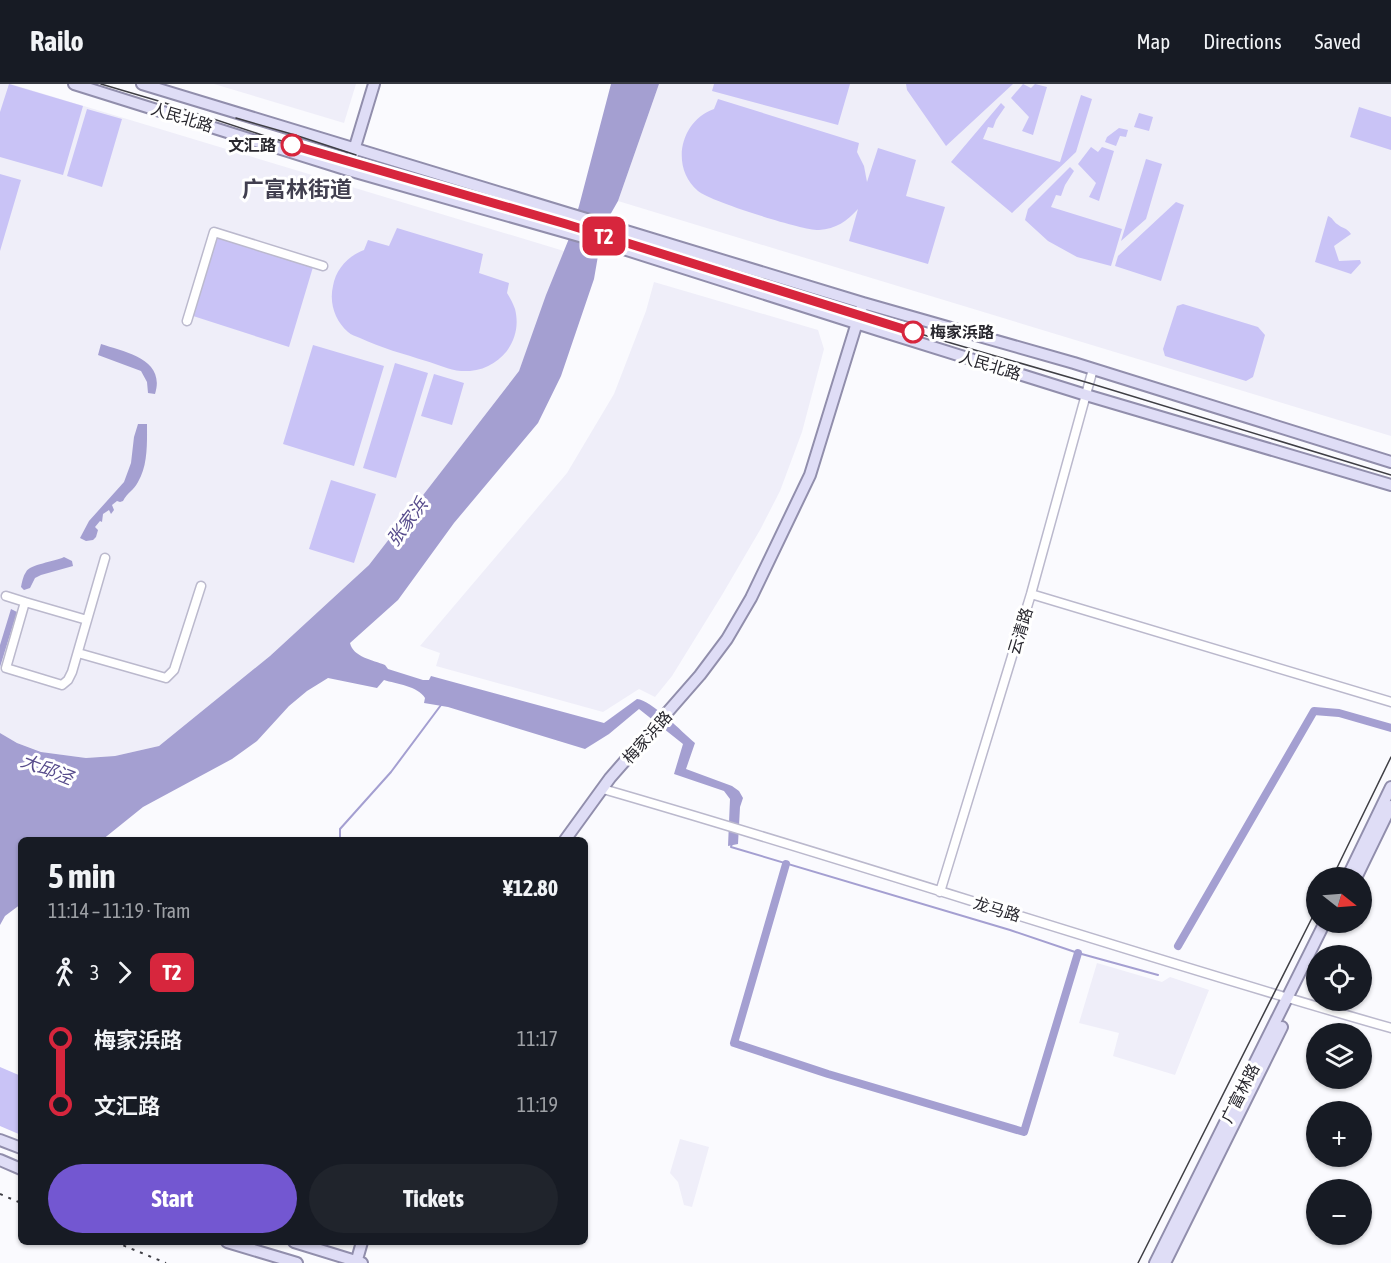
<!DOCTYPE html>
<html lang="en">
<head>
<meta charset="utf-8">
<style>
	:root { --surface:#171b24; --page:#20242c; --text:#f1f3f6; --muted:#9ea1a6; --line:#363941; --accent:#7357d1 }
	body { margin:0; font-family:"Asap Condensed","Noto Sans SC",sans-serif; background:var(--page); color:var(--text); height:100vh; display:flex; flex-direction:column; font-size:22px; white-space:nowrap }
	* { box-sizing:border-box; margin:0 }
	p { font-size:20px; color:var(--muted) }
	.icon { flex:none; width:33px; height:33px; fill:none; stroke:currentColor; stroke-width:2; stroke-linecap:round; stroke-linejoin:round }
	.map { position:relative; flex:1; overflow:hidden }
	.panel { position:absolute; left:18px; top:753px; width:570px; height:408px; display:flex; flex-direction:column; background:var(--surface); border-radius:9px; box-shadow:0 2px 4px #0004 }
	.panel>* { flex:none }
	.badge { padding:0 12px; border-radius:9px; font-size:21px; line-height:39px }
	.needle { width:39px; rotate:107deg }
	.fabs { position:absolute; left:1306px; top:783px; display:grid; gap:12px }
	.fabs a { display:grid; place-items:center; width:66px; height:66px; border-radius:50%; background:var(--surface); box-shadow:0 2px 4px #0004; font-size:30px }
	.map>.badge { position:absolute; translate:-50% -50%; box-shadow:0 0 0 3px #fff }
	.legs { display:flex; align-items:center; gap:9px; height:66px; padding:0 30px; font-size:20px }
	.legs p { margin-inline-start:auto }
	.overview { display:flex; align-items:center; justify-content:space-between; height:102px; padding:0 30px }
	h1 { font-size:33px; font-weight:700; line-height:45px }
	.cta { display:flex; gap:12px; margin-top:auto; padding:12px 30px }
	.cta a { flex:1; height:69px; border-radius:36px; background:var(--accent); color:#fff; font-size:24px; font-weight:700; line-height:69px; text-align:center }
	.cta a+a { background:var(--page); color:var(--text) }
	ul { padding:0 30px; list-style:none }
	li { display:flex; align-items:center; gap:21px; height:66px; font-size:22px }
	li i { display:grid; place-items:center; width:9px; height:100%; margin:0 8px; background:currentColor }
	li i::after { content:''; width:15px; height:15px; margin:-8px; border:4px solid; border-radius:50%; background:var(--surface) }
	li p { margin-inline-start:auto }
	li:first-child i { background:linear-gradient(#0000 50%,currentColor 0) }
	li:last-child i { background:linear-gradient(currentColor 50%,#0000 0) }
	header { display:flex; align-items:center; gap:36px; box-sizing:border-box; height:84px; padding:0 30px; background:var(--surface); border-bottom:2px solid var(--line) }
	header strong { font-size:28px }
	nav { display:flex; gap:33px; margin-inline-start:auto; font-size:21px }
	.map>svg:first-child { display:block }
	.built { fill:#efeef9 }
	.green { fill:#c9c3f6 }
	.water { fill:#a49fd1 }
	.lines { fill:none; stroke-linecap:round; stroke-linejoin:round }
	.stream { stroke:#a49fd1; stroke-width:2 }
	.canal { stroke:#a49fd1; stroke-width:8 }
	.minor-casing { stroke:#bbb9cd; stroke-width:11 }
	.major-casing { stroke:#918eac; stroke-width:14 }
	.minor { stroke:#fff; stroke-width:8 }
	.major { stroke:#dfddf6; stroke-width:10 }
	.tram { stroke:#3f3f45; stroke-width:1.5 }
	.rail { stroke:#3f3f45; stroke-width:2; stroke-dasharray:3 6; stroke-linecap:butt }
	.line-1-casing { stroke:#fff; stroke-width:14 }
	.line-1 { stroke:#d7263d; stroke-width:9 }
	.stop-1-dot { fill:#fff; stroke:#d7263d; stroke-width:3 }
	.labels { text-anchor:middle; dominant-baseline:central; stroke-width:6; stroke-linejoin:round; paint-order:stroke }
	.street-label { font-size:16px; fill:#28272e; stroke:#fff }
	.stop-label { font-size:16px; font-weight:bold; fill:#28272e; stroke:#fff; text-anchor:end }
	.water-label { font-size:18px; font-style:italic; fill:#574c8c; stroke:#fff }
	.district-label { font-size:22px; font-weight:bold; fill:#413f4f; stroke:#fff }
</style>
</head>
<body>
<header>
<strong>Railo</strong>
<nav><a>Map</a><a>Directions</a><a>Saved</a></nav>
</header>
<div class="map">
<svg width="1391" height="1179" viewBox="0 0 1391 1179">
	<rect width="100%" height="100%" fill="#fafafe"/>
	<path class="built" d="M0,0h11l553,167 -45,120 -150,194 -99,91 -111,90 -44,10 -29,2 -44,-6 -25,-9 -17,-10z
		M214,0h142l-12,39z
		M659,0h732v352l-773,-235z
		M654,198l164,48 6,19 -22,83 -22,59 -20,39 -38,65 -50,81 -17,21 -16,-8 -36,23 -167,-46 4,-13 -20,-7 147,-173 47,-79 32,-83z
		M1097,879l65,19 8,-5 39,13 -34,85 -62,-19 6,-23 -40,-10z
		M680,1055l29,8 -17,60 -8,-2 -6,-23 -8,-9z"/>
	<path class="green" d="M9,0l74,22 -20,69 -63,-18v-45z
		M714,0h136l-12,41 -126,-34z
		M906,0h107l-67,62 -39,-56z
		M1023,0l8,4 4,-4 12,3 -14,48 -11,-4 7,-14 -18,-19z
		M1081,11l11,4 -16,53 -64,61 -61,-51 50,-59 4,4 -9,13 -3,8 -5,-1 -5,12 77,23z
		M718,15l141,44 -2,9 7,14 3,16 11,-34 38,12 -10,36 39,11 -17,57 -79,-23 9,-32c-11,12 -22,20 -39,21 -15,1 -110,-29 -121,-39 -28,-24 -18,-70 16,-82z
		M1359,23l32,10v33l-41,-13z
		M87,25l35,10 -20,68 -35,-11z
		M1139,29l14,4 -4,14 -15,-4z
		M1119,44l9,2 -2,7 -6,-1 -4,10 -11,-4 2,-5z
		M1091,63l7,5 4,-5 12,4 -15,50 -10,-4 7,-14 -18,-19z
		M1146,75l16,5 -16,55 -25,22z
		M1070,83l4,4 -9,14 -4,11 -5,-1 -5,12 71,22 -11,37 -34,-9 -29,-16 -23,-21 3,-11z
		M0,90l21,6 -21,71z
		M1176,118l8,3 -23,76 -46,-15 3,-10z
		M1328,132c5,2 5,5 9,8 6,5 9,3 14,10l-17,12 5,15 21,-1 1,3 -10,11 -36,-12z
		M397,144l86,26 -4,19 30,10 -2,10c3,5 6,10 8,16 8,31 -14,59 -45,62 -1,0 -8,0 -9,0 -12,-1 -24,-7 -35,-10 -22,-7 -45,-13 -66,-23 -4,-2 -9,-3 -12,-6 -13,-11 -19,-29 -15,-46 3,-17 15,-30 31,-36l4,-10 21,6z
		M215,153l98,30 -24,80 -99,-32z
		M1183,220l75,23 7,8 -12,42 -7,4 -81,-25 -2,-7 14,-43z
		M313,261l71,21 -30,100 -71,-22z
		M395,279l33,10 -32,105 -33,-10z
		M434,290l30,9 -12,42 -31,-9z
		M331,396l45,14 -22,69 -45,-14z
		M0,983l21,9v59l-21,-9z"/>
	<path class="water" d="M611,0h48l-41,117 -8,14 -11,35 -5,29 -33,97 -23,47 -84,100 -56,77 -48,43c3,14 23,17 35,22l3,4 35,11h6l2,-4 173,47 33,-24c14,1 45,33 58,44l-9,26 46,17 7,5 4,7 -3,9 -2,37 -10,2 2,-47 -6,-8 -50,-17 9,-30 -44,-35 -30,25 -24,15 -137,-42 -24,-4 1,-5c-7,-12 -29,-14 -41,-18l-7,8 -49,-10 -21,13 -18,15 -32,35 -25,18 -89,48 -41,33h-81v64l-16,12 -5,9v-192l17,10 24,9 45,6 29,-2 44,-10 111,-90 99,-91 150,-194 27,-76 22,-54 11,-35z
		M101,260c24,8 65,15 54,50l-7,-1 -1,-11 -6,-11 -43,-16z
		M138,340h9c0,19 1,41 -9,58 -4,8 -11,11 -15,19l-3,1 -3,-1 -5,4 2,5 -3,4 -2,-4 -6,4 -1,8 -2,-1 -5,6 3,3 -2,7 -3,3 -7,1 -6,-3 9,-17 35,-39 7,-19 3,-26z
		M64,473l8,4 1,5 -32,9 -6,3 -5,10 -6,2 -3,-3c1,-5 2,-11 5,-15 4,-8 28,-10 38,-15z
		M11,525l6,3 -17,55v-22z"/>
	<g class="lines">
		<path class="stream" d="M340,756v-11l51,-57 50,-67
			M732,759l-1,4 279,83 68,23 80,22"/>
		<path class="canal" d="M786,780l-52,179 94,31 196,58 54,-179
			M1178,862l136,-235 25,2 52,15"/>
		<defs>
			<path id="minor" d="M187,237l27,-89 109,34
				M1031,510l360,108
				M6,512l19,6
				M87,536l-62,-18 -19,66 56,17 6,-5 4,-8 33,-114
				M78,569l88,25 8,-8 27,-84
				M603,705c264,76 524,164 788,239
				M940,808l91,-298 62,-225"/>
			<path id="major" d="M74,0l274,86 263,75 267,85 208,65 305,90
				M142,0l721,219 211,60 317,99
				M348,86l26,-86
				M565,756l45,-62 90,-103 27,-36 24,-41 59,-123 53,-172
				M1347,794l44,-91
				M1356,794l35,-72
				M0,1056l21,8
				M0,1076l21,9
				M227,1158l70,21
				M294,1158l68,21
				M356,1179l6,-21
				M1155,1179l170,-341
				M1165,1179l117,-236"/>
		</defs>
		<use href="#minor" class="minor-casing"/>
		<use href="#major" class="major-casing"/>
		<use href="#minor" class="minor"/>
		<use href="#major" class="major"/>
		<path class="tram" d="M101,0l61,18 103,34 301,88 371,115 152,44 302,92
			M236,34l59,17 61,20
			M1332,794l59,-121
			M1138,1179l179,-355"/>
		<path class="rail" d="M0,1110l21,9
			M115,1158l51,21"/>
	</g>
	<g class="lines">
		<defs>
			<path id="line-1" d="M292,61l274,79 347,108"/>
		</defs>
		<use href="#line-1" class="line-1-casing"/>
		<use href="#line-1" class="line-1"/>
	</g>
	<g class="stop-1-dot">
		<circle cx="292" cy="61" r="10"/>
		<circle cx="913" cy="248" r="10"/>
	</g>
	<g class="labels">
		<g class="street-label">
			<text transform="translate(182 33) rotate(17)">人民北路</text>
			<text transform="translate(990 281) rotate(17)">人民北路</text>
			<text transform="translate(1020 547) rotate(-73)">云清路</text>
			<text transform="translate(647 653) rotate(-48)">梅家浜路</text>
			<text transform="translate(997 825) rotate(17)">龙马路</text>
			<text transform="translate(1240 1009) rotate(-63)">广富林路</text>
		</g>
		<g class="stop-label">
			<text x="276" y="61">文汇路</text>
			<text x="930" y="248" text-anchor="start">梅家浜路</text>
		</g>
		<g class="water-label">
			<text transform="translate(407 438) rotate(-53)">张家浜</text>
			<text transform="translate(47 685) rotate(21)">大邱泾</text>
		</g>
		<g class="district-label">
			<text x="297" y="105">广富林街道</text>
		</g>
	</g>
</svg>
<div class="fabs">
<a><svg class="needle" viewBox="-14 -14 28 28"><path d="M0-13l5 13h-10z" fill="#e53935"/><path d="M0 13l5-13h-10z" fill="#9ea1a6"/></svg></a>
<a><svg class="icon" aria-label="locate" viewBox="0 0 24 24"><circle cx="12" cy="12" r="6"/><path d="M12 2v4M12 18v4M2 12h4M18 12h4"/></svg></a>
<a><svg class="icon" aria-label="layers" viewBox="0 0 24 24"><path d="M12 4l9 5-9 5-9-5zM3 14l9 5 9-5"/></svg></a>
<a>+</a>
<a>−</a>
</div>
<b class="badge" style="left:604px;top:152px;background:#d7263d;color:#fff">T2</b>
<section class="panel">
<div class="overview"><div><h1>5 min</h1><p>11:14 – 11:19 · Tram</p></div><b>¥12.80</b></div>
<div class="legs"><svg class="icon" aria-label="walk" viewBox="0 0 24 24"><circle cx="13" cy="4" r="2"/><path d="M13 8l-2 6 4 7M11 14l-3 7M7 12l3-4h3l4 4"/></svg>3<svg class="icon" aria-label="forward" viewBox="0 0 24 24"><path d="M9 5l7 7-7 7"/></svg><b class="badge" style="background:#d7263d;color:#fff">T2</b></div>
<ul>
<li><i style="color:#d7263d"></i><b>梅家浜路</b><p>11:17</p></li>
<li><i style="color:#d7263d"></i><b>文汇路</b><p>11:19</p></li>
</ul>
<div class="cta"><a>Start</a><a>Tickets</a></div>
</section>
</div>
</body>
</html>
